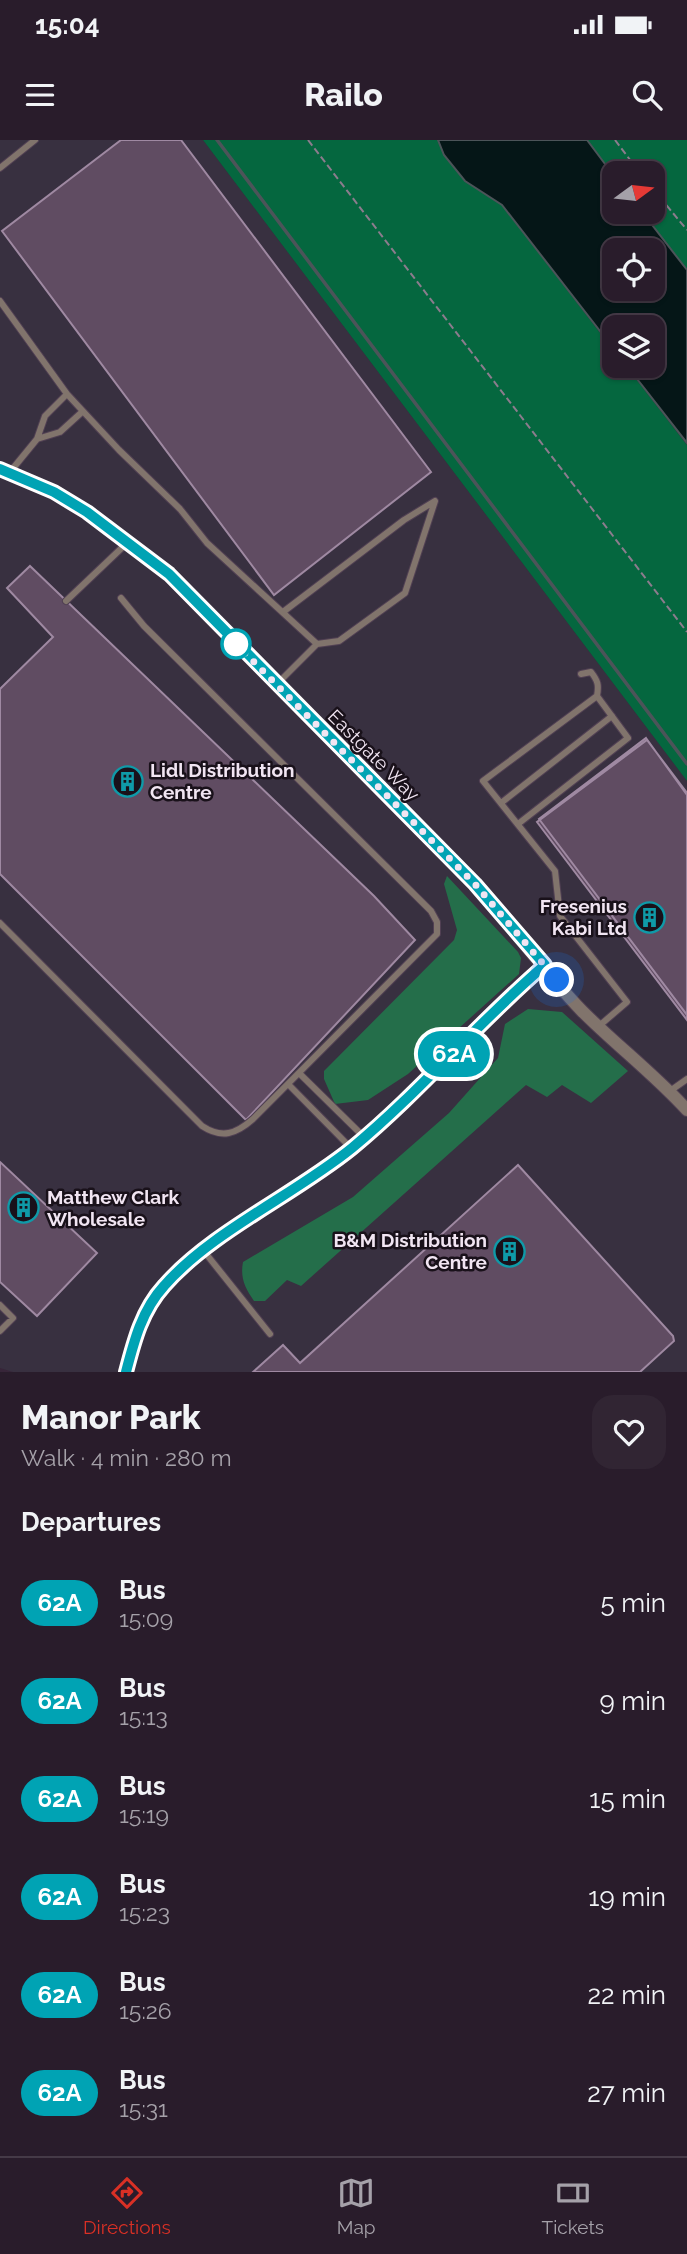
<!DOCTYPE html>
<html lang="en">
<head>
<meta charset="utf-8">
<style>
	:root { --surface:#291c2b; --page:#312533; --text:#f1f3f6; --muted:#a5a1a9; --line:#453a47; --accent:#d93025 }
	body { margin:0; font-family:Raleway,sans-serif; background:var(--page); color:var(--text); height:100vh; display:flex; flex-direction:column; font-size:26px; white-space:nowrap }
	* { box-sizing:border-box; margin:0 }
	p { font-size:23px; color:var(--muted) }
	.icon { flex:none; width:38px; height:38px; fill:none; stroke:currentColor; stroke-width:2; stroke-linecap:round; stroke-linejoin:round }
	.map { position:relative; height:1232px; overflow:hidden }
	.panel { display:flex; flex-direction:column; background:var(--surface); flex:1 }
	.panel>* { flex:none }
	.badge { padding:0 14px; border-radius:23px; font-size:24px; line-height:46px }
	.needle { width:46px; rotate:75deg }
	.controls { position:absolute; left:602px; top:21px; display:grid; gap:14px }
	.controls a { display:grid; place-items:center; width:63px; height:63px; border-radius:14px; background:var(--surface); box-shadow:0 2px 5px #0004,0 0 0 2px var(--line); font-size:35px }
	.you { position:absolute; width:35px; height:35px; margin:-18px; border:5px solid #fff; border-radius:50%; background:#1a73e8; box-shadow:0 0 0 10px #1a73e833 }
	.map>.badge { position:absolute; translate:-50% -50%; box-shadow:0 0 0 4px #fff }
	h2 { padding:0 21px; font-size:26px; line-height:63px }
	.round { display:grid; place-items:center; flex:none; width:74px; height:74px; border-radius:21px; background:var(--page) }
	.headline { display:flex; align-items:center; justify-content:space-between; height:119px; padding:0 21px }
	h1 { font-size:33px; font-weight:800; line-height:52px }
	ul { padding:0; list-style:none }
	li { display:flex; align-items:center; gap:21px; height:98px; padding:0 21px }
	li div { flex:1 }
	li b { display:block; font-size:26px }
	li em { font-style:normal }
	li .badge { min-width:77px; font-weight:700; text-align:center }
	.status { display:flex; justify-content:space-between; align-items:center; height:49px; padding:0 35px; background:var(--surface); direction:ltr }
	.status svg { height:19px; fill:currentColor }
	header { display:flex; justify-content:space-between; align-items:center; height:91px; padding:0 21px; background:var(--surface); font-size:32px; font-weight:800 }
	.dock { display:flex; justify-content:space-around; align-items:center; height:98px; border-top:2px solid var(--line); background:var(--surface); font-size:19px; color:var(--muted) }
	.dock a { display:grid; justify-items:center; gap:4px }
	.dock .selected { color:var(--accent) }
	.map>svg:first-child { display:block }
	.industrial { fill:#383040 }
	.green { fill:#05673f }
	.forest { fill:#246e4a }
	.water { fill:#051617; stroke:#4c5459; stroke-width:2; fill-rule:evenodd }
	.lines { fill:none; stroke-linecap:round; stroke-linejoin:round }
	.stream { stroke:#4c5459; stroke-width:3.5 }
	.building { fill:#604c62; stroke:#9f89a2; stroke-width:2 }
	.lane-casing { stroke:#514053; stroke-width:8 }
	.street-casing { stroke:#514053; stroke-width:14 }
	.path { stroke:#8c7c8d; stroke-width:2; stroke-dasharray:7 3.5; stroke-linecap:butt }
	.lane { stroke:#81746c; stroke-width:6 }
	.street { stroke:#81746c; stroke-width:12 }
	.line-casing { stroke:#fff; stroke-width:16 }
	.line { stroke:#00a3b4; stroke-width:10 }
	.walk { stroke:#f1e5f2; stroke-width:7; stroke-dasharray:0 12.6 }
	.stop-dot { fill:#fff; stroke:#00a3b4; stroke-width:3.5 }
	.labels { text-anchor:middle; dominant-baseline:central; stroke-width:5; stroke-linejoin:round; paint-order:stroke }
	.street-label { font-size:19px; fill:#f1e5f2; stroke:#19111a }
	.poi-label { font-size:19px; font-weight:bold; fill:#f1e5f2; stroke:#19111a; text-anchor:start }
</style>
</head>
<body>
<div class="status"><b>15:04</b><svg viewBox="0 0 49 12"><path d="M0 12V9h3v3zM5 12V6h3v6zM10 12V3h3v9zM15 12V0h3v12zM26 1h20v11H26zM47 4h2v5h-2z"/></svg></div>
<header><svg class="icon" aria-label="menu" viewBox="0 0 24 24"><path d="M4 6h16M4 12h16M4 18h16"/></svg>Railo<svg class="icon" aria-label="search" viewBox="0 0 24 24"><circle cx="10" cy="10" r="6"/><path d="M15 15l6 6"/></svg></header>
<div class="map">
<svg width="687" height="1232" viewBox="0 0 687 1232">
	<rect width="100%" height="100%" fill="#372539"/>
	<path class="industrial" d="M0,0h203l484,641v591h-674l-13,-4z"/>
	<path class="green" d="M203,0h235l6,15 21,26 37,24 112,146v15h12l61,79v336z
		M587,0h100v130l-45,-58h11v-39h-39v3z"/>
	<path class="forest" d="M447,736l71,76 3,6 -2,16 -111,100 -40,26 -33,4 -11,-25v-8l130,-131 3,-10 -13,-46z
		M528,869l34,3 66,59 -37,32 -29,-18 -15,12 -21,-12 -225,201 -14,-6 -22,21h-11c-9,-13 -14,-23 -11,-39l110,-65 96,-84 49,-55 7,-34z"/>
	<path class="water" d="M438,0h149l27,36v36h28l45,58v173l-60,-77h26v-39h-39v22l-112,-144 -37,-24 -21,-26zM614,110h39v39h-39z"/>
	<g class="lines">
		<path class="stream" d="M217,0l470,624"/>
	</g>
	<path class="building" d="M121,0h60l250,332 -157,123 -272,-364z
		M30,426l344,330 41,44 -169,180 -246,-246v-185l53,-52 -46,-49z
		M646,598l41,57v220l-148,-196z
		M647,600l40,53v227l-150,-198z
		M0,1022l97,91 -60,63 -37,-34z
		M518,1025l155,171 1,5 -34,31h-387l30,-27 17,18z"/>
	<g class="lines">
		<defs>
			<path id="lane" d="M0,28l35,-28
				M0,161l67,93
				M37,299l23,-7 22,-20
				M10,332l27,-33 8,-23 22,-22 52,56 61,59 27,34 110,101 -39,39
				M66,461l62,-59
				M283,472l121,-92 31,-19 -30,92 -66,48 -22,3
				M581,534l10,-2c7,9 8,13 6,24
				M501,663l111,-87
				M518,684l110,-86 -31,-42 -114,85 72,90 5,45 67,86 -28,24
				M0,783l202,203c20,13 34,8 51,-7l184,-185v-12l-6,-11 -287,-285 -23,-28
				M299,933l65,64
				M288,944l63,64
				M670,951l17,-12
				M203,1110l67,84
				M0,1165l13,13 -13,13"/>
			<path id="street" d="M0,329l54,23 33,20 82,62 306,310c37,40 68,87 107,127 34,34 72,63 105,99
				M126,1232c8,-31 16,-62 38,-86 48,-56 130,-91 188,-138 68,-56 125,-126 193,-183"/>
		</defs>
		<use href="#lane" class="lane-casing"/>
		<use href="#street" class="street-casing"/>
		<path class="path" d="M308,0l379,492
			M615,0l25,33
			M653,49l34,41"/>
		<use href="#lane" class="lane"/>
		<use href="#street" class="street"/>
	</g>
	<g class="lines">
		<defs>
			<path id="line" d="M0,329l54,23 33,20 82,62 306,310 70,81c-68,58 -125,127 -193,183 -58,47 -141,84 -188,138 -22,24 -30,55 -38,86"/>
		</defs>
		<use href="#line" class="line-casing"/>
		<use href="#line" class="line"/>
		<path class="walk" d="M236,504l239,240 82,96"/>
	</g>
	<defs>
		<symbol id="building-ring" viewBox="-11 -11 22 22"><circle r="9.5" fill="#19111a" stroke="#0f9aa8" stroke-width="1.5"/><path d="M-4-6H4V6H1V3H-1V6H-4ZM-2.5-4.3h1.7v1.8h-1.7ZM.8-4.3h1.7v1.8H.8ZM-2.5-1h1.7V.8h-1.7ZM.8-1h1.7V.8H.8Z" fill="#0f9aa8"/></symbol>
	</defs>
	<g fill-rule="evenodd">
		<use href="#building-ring" x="110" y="624" width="35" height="35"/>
		<use href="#building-ring" x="632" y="760" width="35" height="35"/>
		<use href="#building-ring" x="6" y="1050" width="35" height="35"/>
		<use href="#building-ring" x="492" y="1094" width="35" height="35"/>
	</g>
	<circle class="stop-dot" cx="236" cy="504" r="14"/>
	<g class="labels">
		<g class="street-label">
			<text transform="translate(374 615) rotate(45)">Eastgate Way</text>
		</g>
		<g class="poi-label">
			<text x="150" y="630">Lidl Distribution<tspan x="150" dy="22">Centre</tspan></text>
			<text x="627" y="766" text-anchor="end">Fresenius<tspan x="627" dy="22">Kabi Ltd</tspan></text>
			<text x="47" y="1057">Matthew Clark<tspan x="47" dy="22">Wholesale</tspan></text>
			<text x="487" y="1100" text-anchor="end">B&amp;M Distribution<tspan x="487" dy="22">Centre</tspan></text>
		</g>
	</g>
</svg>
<div class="controls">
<a><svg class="needle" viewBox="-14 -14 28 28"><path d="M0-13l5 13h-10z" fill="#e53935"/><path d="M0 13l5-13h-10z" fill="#a5a1a9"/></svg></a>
<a><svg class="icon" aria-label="locate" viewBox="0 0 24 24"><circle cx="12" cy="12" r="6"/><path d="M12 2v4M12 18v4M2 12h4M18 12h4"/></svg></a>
<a><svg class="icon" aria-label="layers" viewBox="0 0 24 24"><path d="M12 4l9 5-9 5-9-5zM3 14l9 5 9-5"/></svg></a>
</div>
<div class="you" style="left:557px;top:840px"></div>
<b class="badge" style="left:454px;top:914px;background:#00a3b4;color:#fff">62A</b>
</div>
<section class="panel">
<div class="headline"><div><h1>Manor Park</h1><p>Walk · 4 min · 280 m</p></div><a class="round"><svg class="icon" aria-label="heart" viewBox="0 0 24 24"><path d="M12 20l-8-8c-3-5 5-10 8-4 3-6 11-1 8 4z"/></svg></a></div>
<h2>Departures</h2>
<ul>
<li><span class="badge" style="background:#00a3b4;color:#fff">62A</span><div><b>Bus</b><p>15:09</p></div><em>5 min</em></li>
<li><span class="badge" style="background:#00a3b4;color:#fff">62A</span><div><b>Bus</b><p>15:13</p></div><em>9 min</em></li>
<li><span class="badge" style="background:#00a3b4;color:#fff">62A</span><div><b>Bus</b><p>15:19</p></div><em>15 min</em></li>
<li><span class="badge" style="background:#00a3b4;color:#fff">62A</span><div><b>Bus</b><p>15:23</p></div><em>19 min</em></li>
<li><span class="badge" style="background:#00a3b4;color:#fff">62A</span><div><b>Bus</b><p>15:26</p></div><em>22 min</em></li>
<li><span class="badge" style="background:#00a3b4;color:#fff">62A</span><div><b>Bus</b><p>15:31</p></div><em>27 min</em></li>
</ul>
</section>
<nav class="dock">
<a class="selected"><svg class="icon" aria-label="directions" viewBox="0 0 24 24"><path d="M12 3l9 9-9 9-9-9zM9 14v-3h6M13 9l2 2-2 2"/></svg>Directions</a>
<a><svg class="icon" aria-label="map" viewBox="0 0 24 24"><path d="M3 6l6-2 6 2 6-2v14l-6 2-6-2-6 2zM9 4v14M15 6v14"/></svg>Map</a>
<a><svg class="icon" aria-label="tickets" viewBox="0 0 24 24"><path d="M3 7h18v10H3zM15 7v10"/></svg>Tickets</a>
</nav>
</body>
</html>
